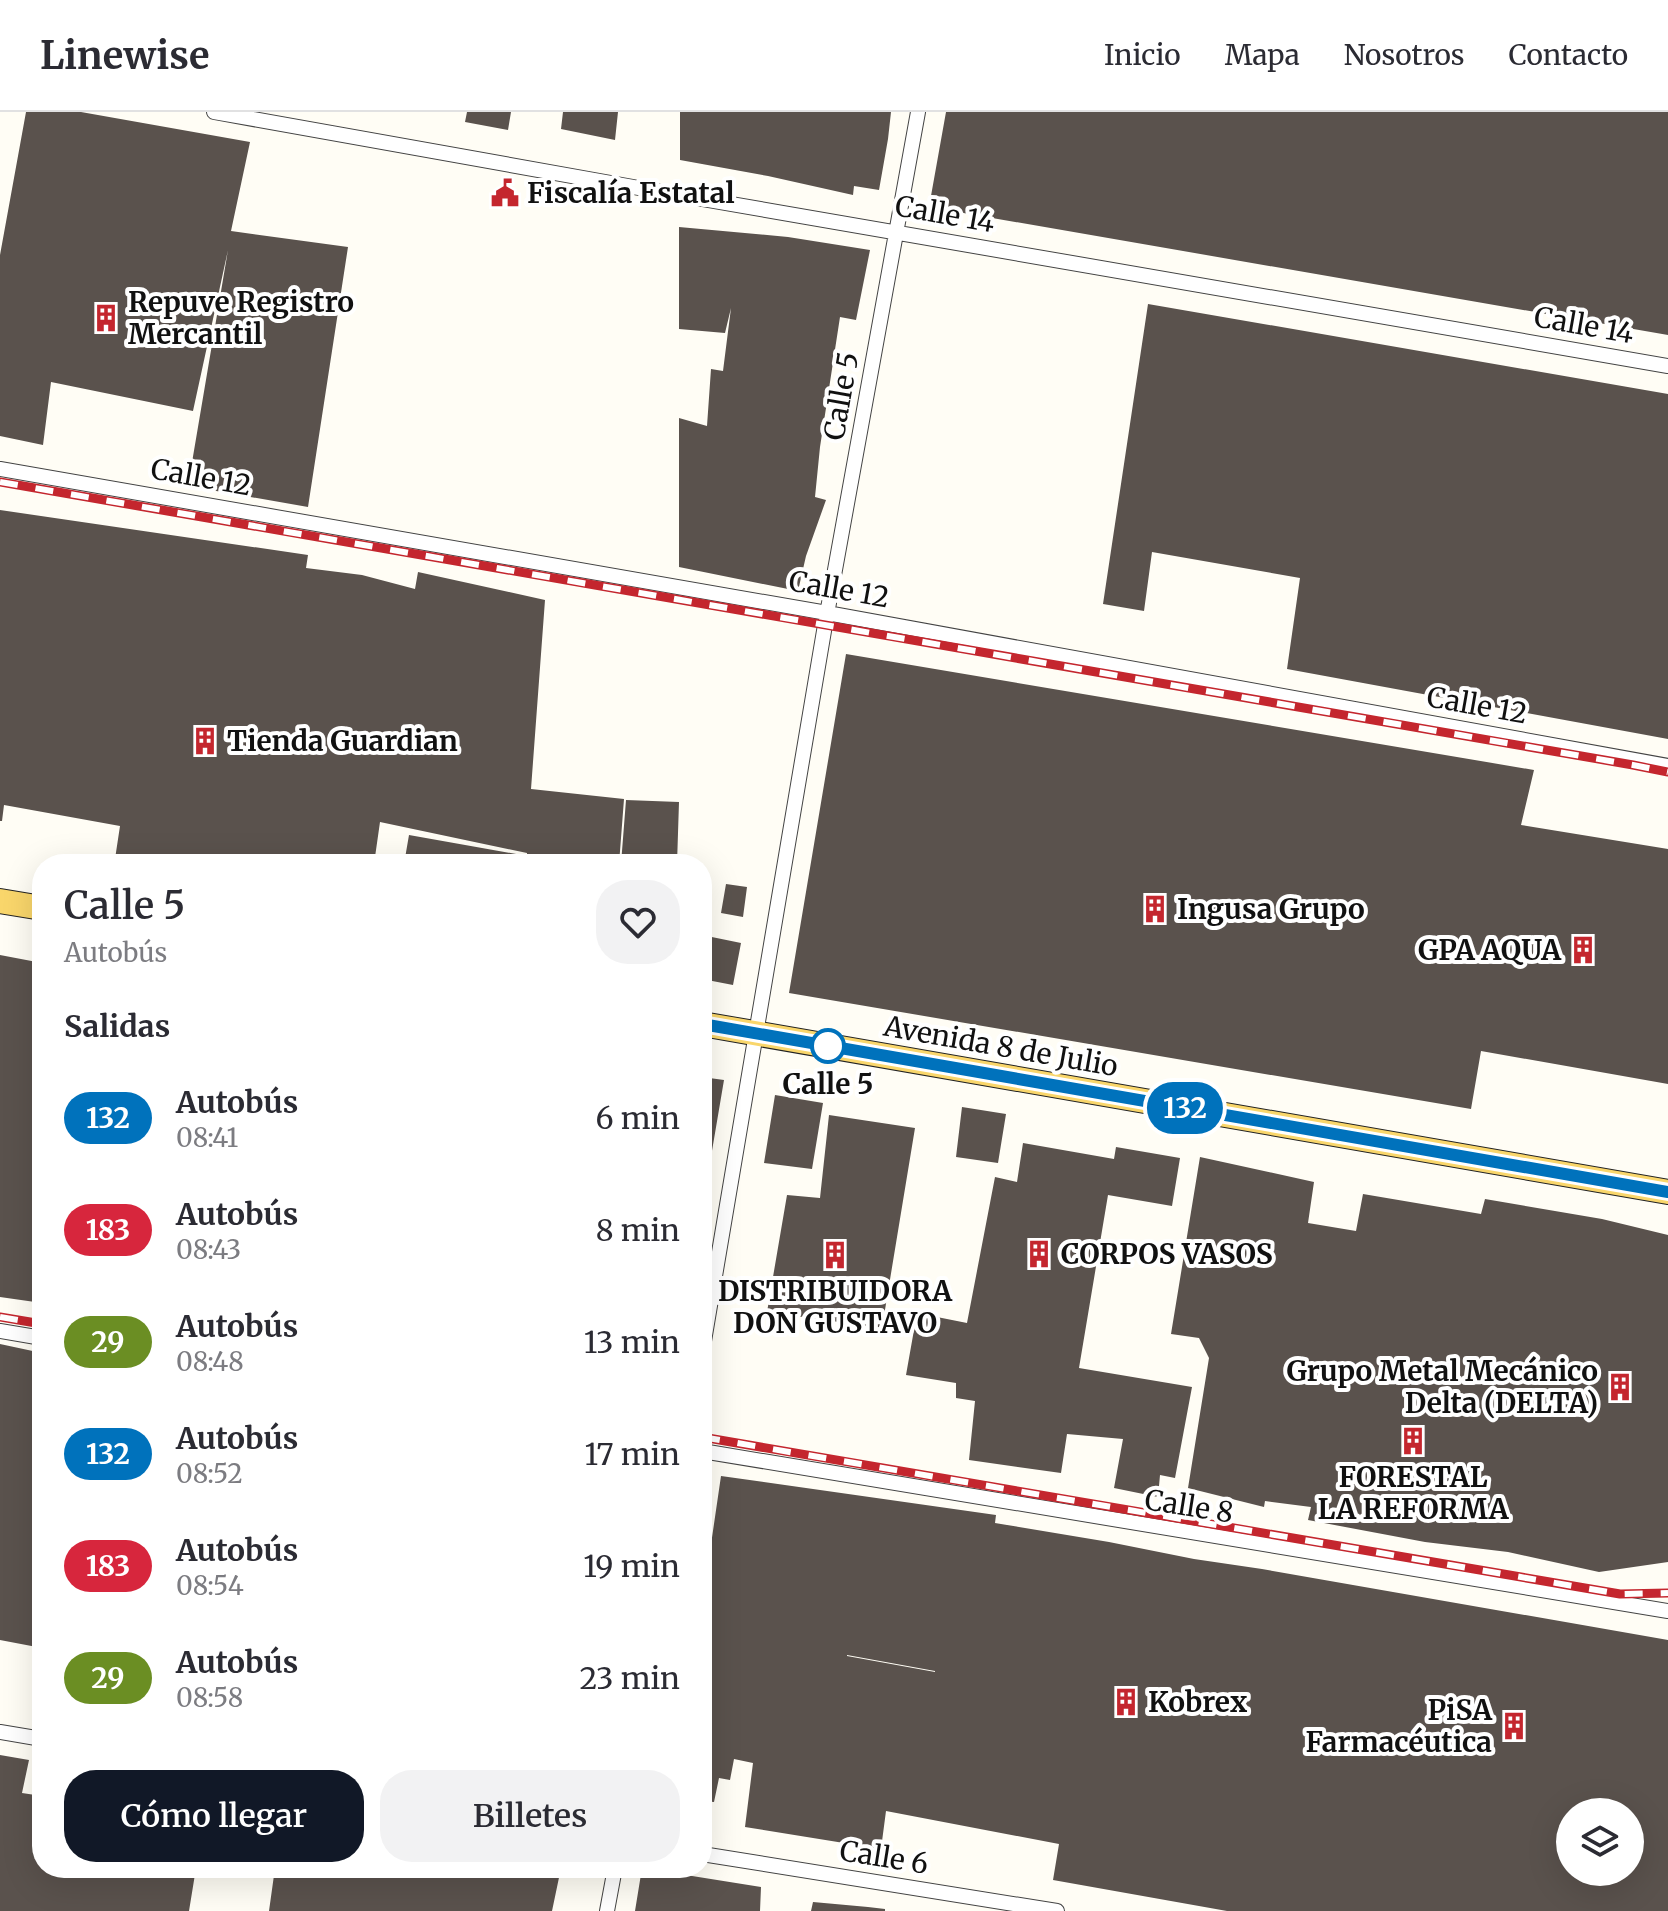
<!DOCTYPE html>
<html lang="es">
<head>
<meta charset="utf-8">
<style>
	:root { --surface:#fff; --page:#f2f2f3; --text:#2b2b33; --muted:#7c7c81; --line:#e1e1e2; --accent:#111827 }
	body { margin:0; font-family:Merriweather,serif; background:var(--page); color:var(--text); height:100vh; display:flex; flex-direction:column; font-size:30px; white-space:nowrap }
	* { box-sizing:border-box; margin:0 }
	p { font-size:26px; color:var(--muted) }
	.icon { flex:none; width:44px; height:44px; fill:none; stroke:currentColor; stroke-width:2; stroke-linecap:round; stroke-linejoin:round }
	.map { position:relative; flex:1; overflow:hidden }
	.panel { position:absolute; left:32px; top:742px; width:680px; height:1024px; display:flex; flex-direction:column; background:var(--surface); border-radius:32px; box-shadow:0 8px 32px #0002 }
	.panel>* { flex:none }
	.badge { padding:0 16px; border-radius:26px; font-size:28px; line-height:52px }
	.controls { position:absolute; left:1556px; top:1686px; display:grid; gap:16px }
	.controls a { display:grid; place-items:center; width:88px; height:88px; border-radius:50%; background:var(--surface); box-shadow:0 8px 32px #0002; font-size:40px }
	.map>.badge { position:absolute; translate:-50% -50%; box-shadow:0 0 0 4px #fff }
	h2 { padding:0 32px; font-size:30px; line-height:72px }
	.round { display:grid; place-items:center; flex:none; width:84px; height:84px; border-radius:32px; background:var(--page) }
	.head { display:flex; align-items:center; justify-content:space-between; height:136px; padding:0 32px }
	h1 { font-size:38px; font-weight:600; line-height:60px }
	.button { display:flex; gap:16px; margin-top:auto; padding:16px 32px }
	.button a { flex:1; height:92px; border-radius:32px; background:var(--accent); color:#fff; font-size:32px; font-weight:600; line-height:92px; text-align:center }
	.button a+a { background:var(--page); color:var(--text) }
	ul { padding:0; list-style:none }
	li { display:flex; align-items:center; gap:24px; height:112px; padding:0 32px }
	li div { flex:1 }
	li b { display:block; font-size:30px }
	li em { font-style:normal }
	li .badge { min-width:88px; font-weight:700; text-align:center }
	header { display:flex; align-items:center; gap:48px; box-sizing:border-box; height:112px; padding:0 40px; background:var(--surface); border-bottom:2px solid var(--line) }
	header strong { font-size:38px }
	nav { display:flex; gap:44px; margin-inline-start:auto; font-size:28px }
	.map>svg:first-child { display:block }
	.building { fill:#5a524d; fill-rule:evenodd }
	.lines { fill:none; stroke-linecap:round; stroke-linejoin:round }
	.street-casing { stroke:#444; stroke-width:16 }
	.primary-casing { stroke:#222; stroke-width:26 }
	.street { stroke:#fff; stroke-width:14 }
	.primary { stroke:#f9d66b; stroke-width:24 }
	.rail-casing { stroke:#c4262e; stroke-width:9 }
	.rail { stroke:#fff; stroke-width:6; stroke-dasharray:18; stroke-linecap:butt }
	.line-casing { stroke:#fff; stroke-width:18 }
	.line { stroke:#0072bc; stroke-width:12 }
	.stop-dot { fill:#fff; stroke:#0072bc; stroke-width:4 }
	.labels { text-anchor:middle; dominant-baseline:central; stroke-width:8; stroke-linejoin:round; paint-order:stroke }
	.poi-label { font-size:28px; font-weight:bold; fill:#111; stroke:#fff; text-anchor:start }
	.street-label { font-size:28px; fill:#111; stroke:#fff }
	.stop-label { font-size:28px; font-weight:bold; fill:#111; stroke:#fff }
</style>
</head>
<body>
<header>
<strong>Linewise</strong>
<nav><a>Inicio</a><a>Mapa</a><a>Nosotros</a><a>Contacto</a></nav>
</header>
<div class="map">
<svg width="1668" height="1799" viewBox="0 0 1668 1799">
	<rect width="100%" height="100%" fill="#fffdf5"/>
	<path class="building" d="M26,0h55l169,30 -19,89 117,16 -40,260 -120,-21 40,-236 -35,161 -142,-29 -8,63 -43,-9v-181z
		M467,0h44l-3,18 -43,-8z
		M563,0h55l-3,28 -54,-11z
		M680,0h211l-3,27 -9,51 -25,-4 -1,9 -85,-19 -88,-16z
		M946,0h722v223l-739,-128z
		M679,115l109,10 82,13 -14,70 -16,-3 -20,130 -5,50 11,3 -20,56 -8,35 -119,-24v-149l28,8 4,-57 12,2 8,-63 -6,25 -46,-4z
		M1148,192l520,90v345l-381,-70 13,-91 -148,-26 -8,59 -41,-7z
		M0,398l308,45 -2,13 56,7 53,14 3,-17 127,28 -14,189 93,10 -5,65h-125l-10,-2v2h-80l5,-29 118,21v-3l-147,-31 -6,42h-226l-33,-5 5,-33 -116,-21 -2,16h-2z
		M846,542l688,116 -13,55 147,24v235l-187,-33 -10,58 -682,-116z
		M626,688l53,2 -2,62h-56z
		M726,772l21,3 -4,30 -22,-4z
		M702,823l39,8 -8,42 -31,-6z
		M0,843l42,8v340l-42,-6z
		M702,965l22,3 -20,118h-2z
		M775,983l48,8 -11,66 -48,-6z
		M962,995l44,7 -8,49 -42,-6z
		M829,1003l86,13 -33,200 -115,-16 20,-117 33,3z
		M1023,1031l91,16 2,-12 64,11 -8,48 -64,-11 -29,173 113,19 -17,91 -15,-3 -2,22 -44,-9 9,-49 -56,-5 -6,39 -92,-13 6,-59 -19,-3v-15l-50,-8 11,-62 50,10 28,-146 22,5z
		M1200,1045l114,25 -6,41 48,8 7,-37 118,20 4,-15 117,20 66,16v327l-69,10 -91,-20 -83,-10 -117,-22 3,-13 -46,-6 -1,6 -76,-19 21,-130 -10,-20 -28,-4z
		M0,1232l42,9v295l-42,-8z
		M721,1364l275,39 -1,8 114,19 85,17 68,10 406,71v271h-441l-174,-31 6,-36 -173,-33 -5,38 -136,-22 8,-64 -19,-4 -4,21 -11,-2 -5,24 -12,-1v-154l1,1 5,-18 -6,-1v-23zM847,1543l88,16v1l-88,-16zM1570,1700h60v60h-60z
		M0,1643l29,5 -7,33 20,3v72h154l-7,43h-189z
		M275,1756h286l-9,43h-283z
		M642,1756l119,19 -1,24h-125z
		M813,1790l55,5 17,2v2h-74z"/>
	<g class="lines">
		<defs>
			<path id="street" d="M214,0l436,78 1018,176
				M0,357l827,144 841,153
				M0,1219l42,7
				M702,1241l123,-728 93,-513
				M702,1339l966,160
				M0,1620l42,7
				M702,1742l355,57
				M607,1799l8,-43"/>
			<path id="primary" d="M0,789l42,7
				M702,912l966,168"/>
		</defs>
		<use href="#street" class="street-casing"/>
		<use href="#primary" class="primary-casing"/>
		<use href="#street" class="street"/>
		<use href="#primary" class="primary"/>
		<defs>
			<path id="rail" d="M0,370l1633,283 35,7
				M0,1205l42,7
				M702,1325l918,157 48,-1"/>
		</defs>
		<use href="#rail" class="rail-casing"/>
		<use href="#rail" class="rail"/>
	</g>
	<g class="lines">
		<defs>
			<path id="line" d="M702,912l966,168"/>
		</defs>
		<use href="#line" class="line-casing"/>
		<use href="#line" class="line"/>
	</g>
	<defs>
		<symbol id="civic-bare" viewBox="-9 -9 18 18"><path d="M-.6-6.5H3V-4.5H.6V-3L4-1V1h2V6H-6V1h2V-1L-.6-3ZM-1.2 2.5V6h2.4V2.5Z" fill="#c4262e" stroke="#fff" stroke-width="2.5" paint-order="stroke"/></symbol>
		<symbol id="building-bare" viewBox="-9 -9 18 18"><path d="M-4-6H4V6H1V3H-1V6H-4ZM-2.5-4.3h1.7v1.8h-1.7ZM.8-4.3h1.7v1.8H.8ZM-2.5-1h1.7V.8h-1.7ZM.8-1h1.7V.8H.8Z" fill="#c4262e" stroke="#fff" stroke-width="2.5" paint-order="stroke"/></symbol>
	</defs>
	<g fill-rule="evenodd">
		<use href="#civic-bare" x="485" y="61" width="40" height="40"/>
		<use href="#building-bare" x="86" y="186" width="40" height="40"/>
		<use href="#building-bare" x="185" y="609" width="40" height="40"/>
		<use href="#building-bare" x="1135" y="777" width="40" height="40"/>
		<use href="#building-bare" x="1563" y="818" width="40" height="40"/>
		<use href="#building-bare" x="1019" y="1122" width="40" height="40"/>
		<use href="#building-bare" x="815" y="1123" width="40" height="40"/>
		<use href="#building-bare" x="1600" y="1255" width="40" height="40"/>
		<use href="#building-bare" x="1393" y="1309" width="40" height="40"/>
		<use href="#building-bare" x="1106" y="1570" width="40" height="40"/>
		<use href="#building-bare" x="1494" y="1594" width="40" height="40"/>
	</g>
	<circle class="stop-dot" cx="828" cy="934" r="16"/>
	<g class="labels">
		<g class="poi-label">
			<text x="527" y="81">Fiscalía Estatal</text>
			<text x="128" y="190">Repuve Registro<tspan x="128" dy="32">Mercantil</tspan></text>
			<text x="227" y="629">Tienda Guardian</text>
			<text x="1177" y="797">Ingusa Grupo</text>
			<text x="1561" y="838" text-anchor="end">GPA AQUA</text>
			<text x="1061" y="1142">CORPOS VASOS</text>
			<text x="835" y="1179" text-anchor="middle">DISTRIBUIDORA<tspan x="835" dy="32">DON GUSTAVO</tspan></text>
			<text x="1598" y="1259" text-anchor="end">Grupo Metal Mecánico<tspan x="1598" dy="32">Delta (DELTA)</tspan></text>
			<text x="1413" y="1365" text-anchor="middle">FORESTAL<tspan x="1413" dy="32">LA REFORMA</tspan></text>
			<text x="1148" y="1590">Kobrex</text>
			<text x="1492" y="1598" text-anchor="end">PiSA<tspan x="1492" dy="32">Farmacéutica</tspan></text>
		</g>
		<g class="street-label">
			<text transform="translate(945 102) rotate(10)">Calle 14</text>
			<text transform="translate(1584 213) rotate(10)">Calle 14</text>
			<text transform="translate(841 284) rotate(-80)">Calle 5</text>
			<text transform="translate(201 365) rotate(10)">Calle 12</text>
			<text transform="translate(839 477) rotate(10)">Calle 12</text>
			<text transform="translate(1477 593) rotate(10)">Calle 12</text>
			<text transform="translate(1001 934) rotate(10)">Avenida 8 de Julio</text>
			<text transform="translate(1189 1394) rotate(9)">Calle 8</text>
			<text transform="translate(884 1745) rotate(9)">Calle 6</text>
		</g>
		<g class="stop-label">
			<text x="828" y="972">Calle 5</text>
		</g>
	</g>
</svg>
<div class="controls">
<a><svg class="icon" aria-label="layers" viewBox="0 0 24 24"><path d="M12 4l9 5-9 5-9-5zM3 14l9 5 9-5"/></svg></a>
</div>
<b class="badge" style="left:1185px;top:996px;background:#0072bc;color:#fff">132</b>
<section class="panel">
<div class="head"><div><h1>Calle 5</h1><p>Autobús</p></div><a class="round"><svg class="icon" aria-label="heart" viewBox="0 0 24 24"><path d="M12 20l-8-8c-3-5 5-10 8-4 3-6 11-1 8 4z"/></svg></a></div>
<h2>Salidas</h2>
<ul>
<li><span class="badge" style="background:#0072bc;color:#fff">132</span><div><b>Autobús</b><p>08:41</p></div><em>6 min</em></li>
<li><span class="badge" style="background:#d7263d;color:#fff">183</span><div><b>Autobús</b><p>08:43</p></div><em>8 min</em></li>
<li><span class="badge" style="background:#6b8e23;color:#fff">29</span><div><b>Autobús</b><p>08:48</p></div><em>13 min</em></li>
<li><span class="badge" style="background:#0072bc;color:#fff">132</span><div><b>Autobús</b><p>08:52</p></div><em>17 min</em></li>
<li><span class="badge" style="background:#d7263d;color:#fff">183</span><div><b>Autobús</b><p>08:54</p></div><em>19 min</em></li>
<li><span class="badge" style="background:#6b8e23;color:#fff">29</span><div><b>Autobús</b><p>08:58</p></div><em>23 min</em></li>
</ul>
<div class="button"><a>Cómo llegar</a><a>Billetes</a></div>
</section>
</div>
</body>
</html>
